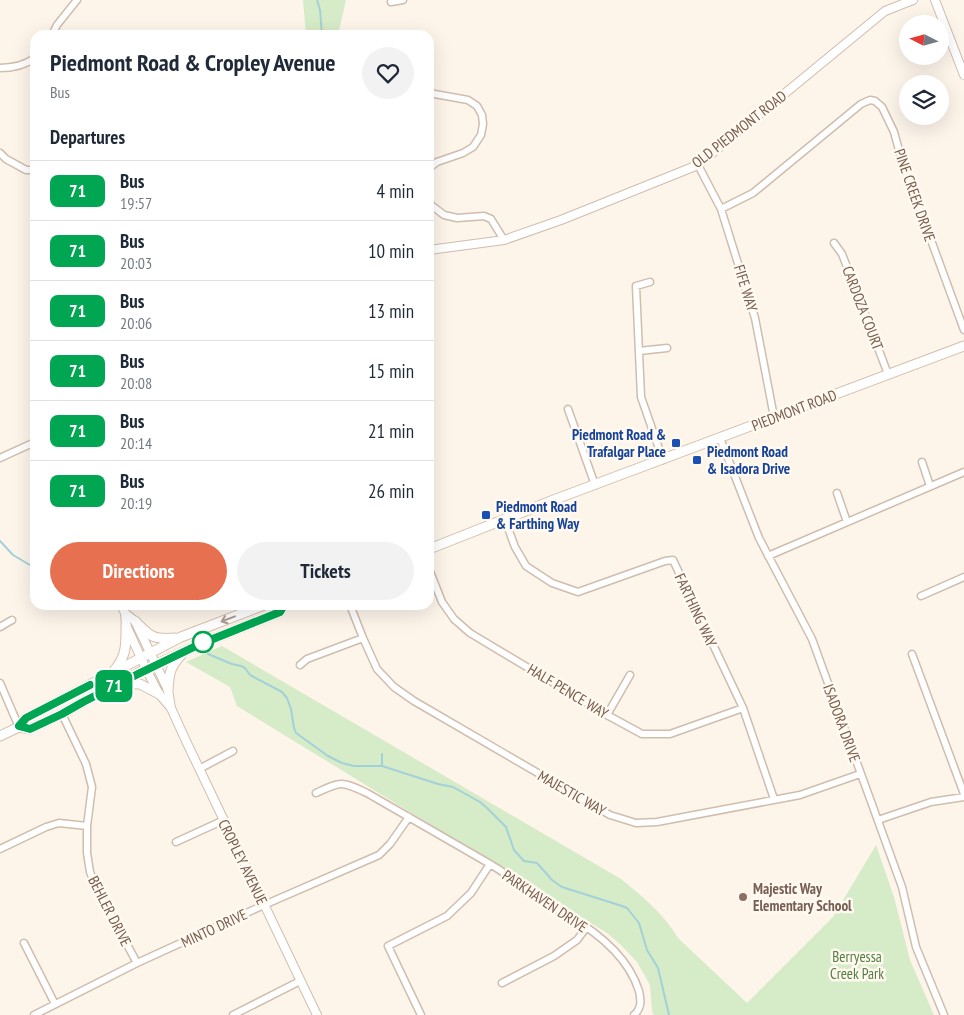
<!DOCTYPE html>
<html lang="en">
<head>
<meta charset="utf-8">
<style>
	:root { --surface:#fff; --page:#f2f2f3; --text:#1f2937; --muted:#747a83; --line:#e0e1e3; --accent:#e6704f }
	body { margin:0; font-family:"PT Sans Narrow",sans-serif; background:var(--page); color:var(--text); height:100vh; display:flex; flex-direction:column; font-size:19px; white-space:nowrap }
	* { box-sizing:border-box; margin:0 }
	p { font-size:16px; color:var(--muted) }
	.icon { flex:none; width:28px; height:28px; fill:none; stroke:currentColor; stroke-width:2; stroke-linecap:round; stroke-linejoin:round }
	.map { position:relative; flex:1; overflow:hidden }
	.side { position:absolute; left:30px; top:30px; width:404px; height:580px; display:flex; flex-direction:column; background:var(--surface); border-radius:15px; box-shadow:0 5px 20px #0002 }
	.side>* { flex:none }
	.badge { padding:0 10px; border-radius:8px; font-size:18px; line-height:32px }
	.needle { width:32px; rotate:276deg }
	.fabs { position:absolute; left:899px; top:15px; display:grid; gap:10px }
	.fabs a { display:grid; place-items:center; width:50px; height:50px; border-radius:50%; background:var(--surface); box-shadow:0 5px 20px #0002; font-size:25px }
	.map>.badge { position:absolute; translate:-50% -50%; box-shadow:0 0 0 2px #fff }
	h2 { padding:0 20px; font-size:19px; line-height:45px }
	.round { display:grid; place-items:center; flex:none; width:52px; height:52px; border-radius:26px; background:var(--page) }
	.overview { display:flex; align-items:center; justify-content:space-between; height:85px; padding:0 20px }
	h1 { font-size:24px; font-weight:600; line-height:38px }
	.cta { display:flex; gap:10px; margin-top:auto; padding:10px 20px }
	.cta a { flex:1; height:58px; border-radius:30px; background:var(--accent); color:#fff; font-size:20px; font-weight:600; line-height:58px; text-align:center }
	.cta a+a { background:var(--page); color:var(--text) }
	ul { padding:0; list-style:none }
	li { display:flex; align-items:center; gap:15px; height:60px; padding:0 20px; border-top:1px solid var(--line) }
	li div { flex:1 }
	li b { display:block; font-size:19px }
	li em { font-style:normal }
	li .badge { min-width:55px; font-weight:700; text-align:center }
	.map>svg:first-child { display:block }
	.green { fill:#d6ebc7 }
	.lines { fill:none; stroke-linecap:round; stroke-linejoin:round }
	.stream { stroke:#a3d1d9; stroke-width:2 }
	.minor-casing { stroke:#cfbdae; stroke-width:9 }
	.tertiary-casing { stroke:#cfbdae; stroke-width:10 }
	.secondary-casing { stroke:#d5bfae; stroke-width:11 }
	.minor { stroke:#fff; stroke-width:6 }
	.tertiary { stroke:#fff; stroke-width:8 }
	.secondary { stroke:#fff; stroke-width:9 }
	.oneway { stroke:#ae9d94 }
	.line-casing { stroke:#fff; stroke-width:11 }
	.line { stroke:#00a651; stroke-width:8 }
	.transit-dot { fill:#1a4fb4; stroke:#fff9f0; stroke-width:2 }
	.stop-dot { fill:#fff; stroke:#00a651; stroke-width:2.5 }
	.education-dot { fill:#8d6e63; stroke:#fff9f0; stroke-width:2 }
	.labels { text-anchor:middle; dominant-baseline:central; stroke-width:5; stroke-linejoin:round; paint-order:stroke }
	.street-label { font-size:15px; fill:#785c4c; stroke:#fff9f0 }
	.transit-label { font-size:15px; font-weight:bold; fill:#164399; stroke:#fff9f0; text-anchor:start }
	.education-label { font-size:15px; font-weight:bold; fill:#785e54; stroke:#fff9f0; text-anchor:start }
	.park-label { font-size:15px; fill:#557e43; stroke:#fff9f0 }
</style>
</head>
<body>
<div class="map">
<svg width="964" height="1015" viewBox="0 0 964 1015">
	<rect width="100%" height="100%" fill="#fdf5ea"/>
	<path class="green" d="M303,0h43l-8,35h-32z
		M222,646l399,233c21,17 43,35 57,59l69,65 86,-86 43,-72 18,52 16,63 24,55h-280l-2,-3 -2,-27 -13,-23 -16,-17 -14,-12 -370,-227 -7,-19 -44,-25z"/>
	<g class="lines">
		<path class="stream" d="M317,0l3,10 2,25
			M0,541l13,14 22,13
			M208,654l24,10 9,2 4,2 5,7 32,17 5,6 4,11 3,19 2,5 32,23 14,7 12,3h28l56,18 15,3 27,15 7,6 19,19 8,23 10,11 13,2 15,17 10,7 60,19 5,2 12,15 8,27 11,18 11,47
			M382,766v-12"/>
		<defs>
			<path id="minor" d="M391,2l12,-2
				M52,35l5,-10 20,-25
				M0,68c13,0 25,-3 35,-10
				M429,93l39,7 9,6 5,9 1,9 -2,11 -8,12 -10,6 -26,9 -8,6
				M0,153l6,6 20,11h9
				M698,165l23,44 34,109 19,99
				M429,200l2,5 13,10 13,3 27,-2 7,3 13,21
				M721,209l32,-16 108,-89 9,-4 5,1 7,6 12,25 8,29 62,169
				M834,243l8,11 46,120
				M650,282l-14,4 5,111 22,63
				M639,351l28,-3
				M568,409l27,76
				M720,438l39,100 53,101 90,248 14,60 28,68
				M0,458l35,-16
				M922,462l8,24
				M837,493l10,29
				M505,520l10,27 11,19 26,17 26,9 87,-31 8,-1 70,148 31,91
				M768,556l196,-84
				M429,569l13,33 12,17 16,14 137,82 35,19h28l73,-26
				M921,596l43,-19
				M350,605l13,33 14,31 17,18 20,14 196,114 26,8 21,-1 143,-27 60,-21
				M0,627l12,-7
				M912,654l52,140
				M300,665l7,-6 56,-21
				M0,683l19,44
				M62,714l24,50 6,23 -5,39v27l3,19 7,17 40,74
				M607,715l23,-40
				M199,769l34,-18
				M316,793c26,-12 25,-12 51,0l123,71c7,4 13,8 19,13 10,7 18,15 28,21 9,6 20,11 30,17 30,17 61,41 72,76 2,9 3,17 -5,24
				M878,820l53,-18 33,-5
				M176,842l48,-22
				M0,849l46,-22 13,-4 28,3
				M24,943l31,61
				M502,983l52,-27 23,-16 9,-12
				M34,1015l103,-52 127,-58 115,-50 11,-11 19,-27
				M233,1015l67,-34
				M421,1015l-33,-69 59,-30 24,-23 19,-29"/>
			<path id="tertiary" d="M935,0l29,75
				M429,250l75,-10 57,-20 137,-55 187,-154 28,-11
				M121,605l4,8 10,8 33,69 3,18 15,33 131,274
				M125,613l1,12 20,44 13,25 12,14"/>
			<path id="secondary" d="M429,549l127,-50 408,-153
				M135,621c15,15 17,19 40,17
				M113,672c14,-16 13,-27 13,-47
				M121,684h19l19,10
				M168,690c1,-17 2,-23 14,-36
				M19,727l11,2 32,-15 21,-12 55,-29 60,-28 82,-33 4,-7
				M0,736l19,-9 7,-9 155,-81 83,-32"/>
		</defs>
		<use href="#minor" class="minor-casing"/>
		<use href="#tertiary" class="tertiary-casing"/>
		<use href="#secondary" class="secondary-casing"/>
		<use href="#minor" class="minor"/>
		<use href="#tertiary" class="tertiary"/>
		<use href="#secondary" class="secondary"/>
	</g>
	<defs><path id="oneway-shaft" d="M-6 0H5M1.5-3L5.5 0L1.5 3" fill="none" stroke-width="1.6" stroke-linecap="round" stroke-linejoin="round" transform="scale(1.25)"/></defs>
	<use class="oneway" href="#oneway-shaft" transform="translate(228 619) rotate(159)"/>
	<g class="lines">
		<defs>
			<path id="line" d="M90,685l-64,33 -7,8 11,3 32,-15 21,-12 55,-28 60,-29 82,-33 4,-7"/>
		</defs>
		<use href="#line" class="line-casing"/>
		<use href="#line" class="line"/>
	</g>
	<g class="transit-dot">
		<rect x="671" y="438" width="10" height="10" rx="2.5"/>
		<rect x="692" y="455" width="10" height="10" rx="2.5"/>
		<rect x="481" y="510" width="10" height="10" rx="2.5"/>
	</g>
	<circle class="stop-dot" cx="203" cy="642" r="10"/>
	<circle class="education-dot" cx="743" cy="897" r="5"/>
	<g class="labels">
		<g class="street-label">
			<text transform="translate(739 129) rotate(-38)">OLD PIEDMONT ROAD</text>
			<text transform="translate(915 195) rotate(71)">PINE CREEK DRIVE</text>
			<text transform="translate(746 288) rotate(73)">FIFE WAY</text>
			<text transform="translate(863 308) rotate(69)">CARDOZA COURT</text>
			<text transform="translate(794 410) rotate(-21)">PIEDMONT ROAD</text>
			<text transform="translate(696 610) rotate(65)">FARTHING WAY</text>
			<text transform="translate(568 691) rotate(31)">HALF PENCE WAY</text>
			<text transform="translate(842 723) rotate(70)">ISADORA DRIVE</text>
			<text transform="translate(572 793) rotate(30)">MAJESTIC WAY</text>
			<text transform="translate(243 862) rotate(64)">CROPLEY AVENUE</text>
			<text transform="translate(545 901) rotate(34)">PARKHAVEN DRIVE</text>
			<text transform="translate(110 911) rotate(63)">BEHLER DRIVE</text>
			<text transform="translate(214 928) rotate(-25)">MINTO DRIVE</text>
		</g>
		<g class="transit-label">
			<text x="666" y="434" text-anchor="end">Piedmont Road &amp;<tspan x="666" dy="17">Trafalgar Place</tspan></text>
			<text x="707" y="451">Piedmont Road<tspan x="707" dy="17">&amp; Isadora Drive</tspan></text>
			<text x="496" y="506">Piedmont Road<tspan x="496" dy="17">&amp; Farthing Way</tspan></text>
		</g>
		<g class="education-label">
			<text x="753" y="888">Majestic Way<tspan x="753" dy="17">Elementary School</tspan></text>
		</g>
		<g class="park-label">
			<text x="857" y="956">Berryessa<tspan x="857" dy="17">Creek Park</tspan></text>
		</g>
	</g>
</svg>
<div class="fabs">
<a><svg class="needle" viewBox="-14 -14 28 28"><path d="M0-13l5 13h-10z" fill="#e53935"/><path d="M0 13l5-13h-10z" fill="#747a83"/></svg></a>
<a><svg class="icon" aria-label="layers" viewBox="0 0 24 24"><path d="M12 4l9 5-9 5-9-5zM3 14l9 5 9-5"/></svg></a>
</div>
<b class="badge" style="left:114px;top:686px;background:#00a651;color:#fff">71</b>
<section class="side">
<div class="overview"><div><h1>Piedmont Road &amp; Cropley Avenue</h1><p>Bus</p></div><a class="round"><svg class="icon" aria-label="heart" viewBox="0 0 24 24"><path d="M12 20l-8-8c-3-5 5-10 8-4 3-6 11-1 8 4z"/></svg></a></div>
<h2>Departures</h2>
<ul>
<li><span class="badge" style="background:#00a651;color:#fff">71</span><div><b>Bus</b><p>19:57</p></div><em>4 min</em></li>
<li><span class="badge" style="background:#00a651;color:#fff">71</span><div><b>Bus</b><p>20:03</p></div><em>10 min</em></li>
<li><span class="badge" style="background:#00a651;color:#fff">71</span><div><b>Bus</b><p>20:06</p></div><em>13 min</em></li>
<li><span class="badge" style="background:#00a651;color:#fff">71</span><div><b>Bus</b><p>20:08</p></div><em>15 min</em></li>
<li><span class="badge" style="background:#00a651;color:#fff">71</span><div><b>Bus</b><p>20:14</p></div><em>21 min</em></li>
<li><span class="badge" style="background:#00a651;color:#fff">71</span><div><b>Bus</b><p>20:19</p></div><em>26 min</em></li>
</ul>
<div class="cta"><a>Directions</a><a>Tickets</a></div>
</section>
</div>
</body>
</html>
